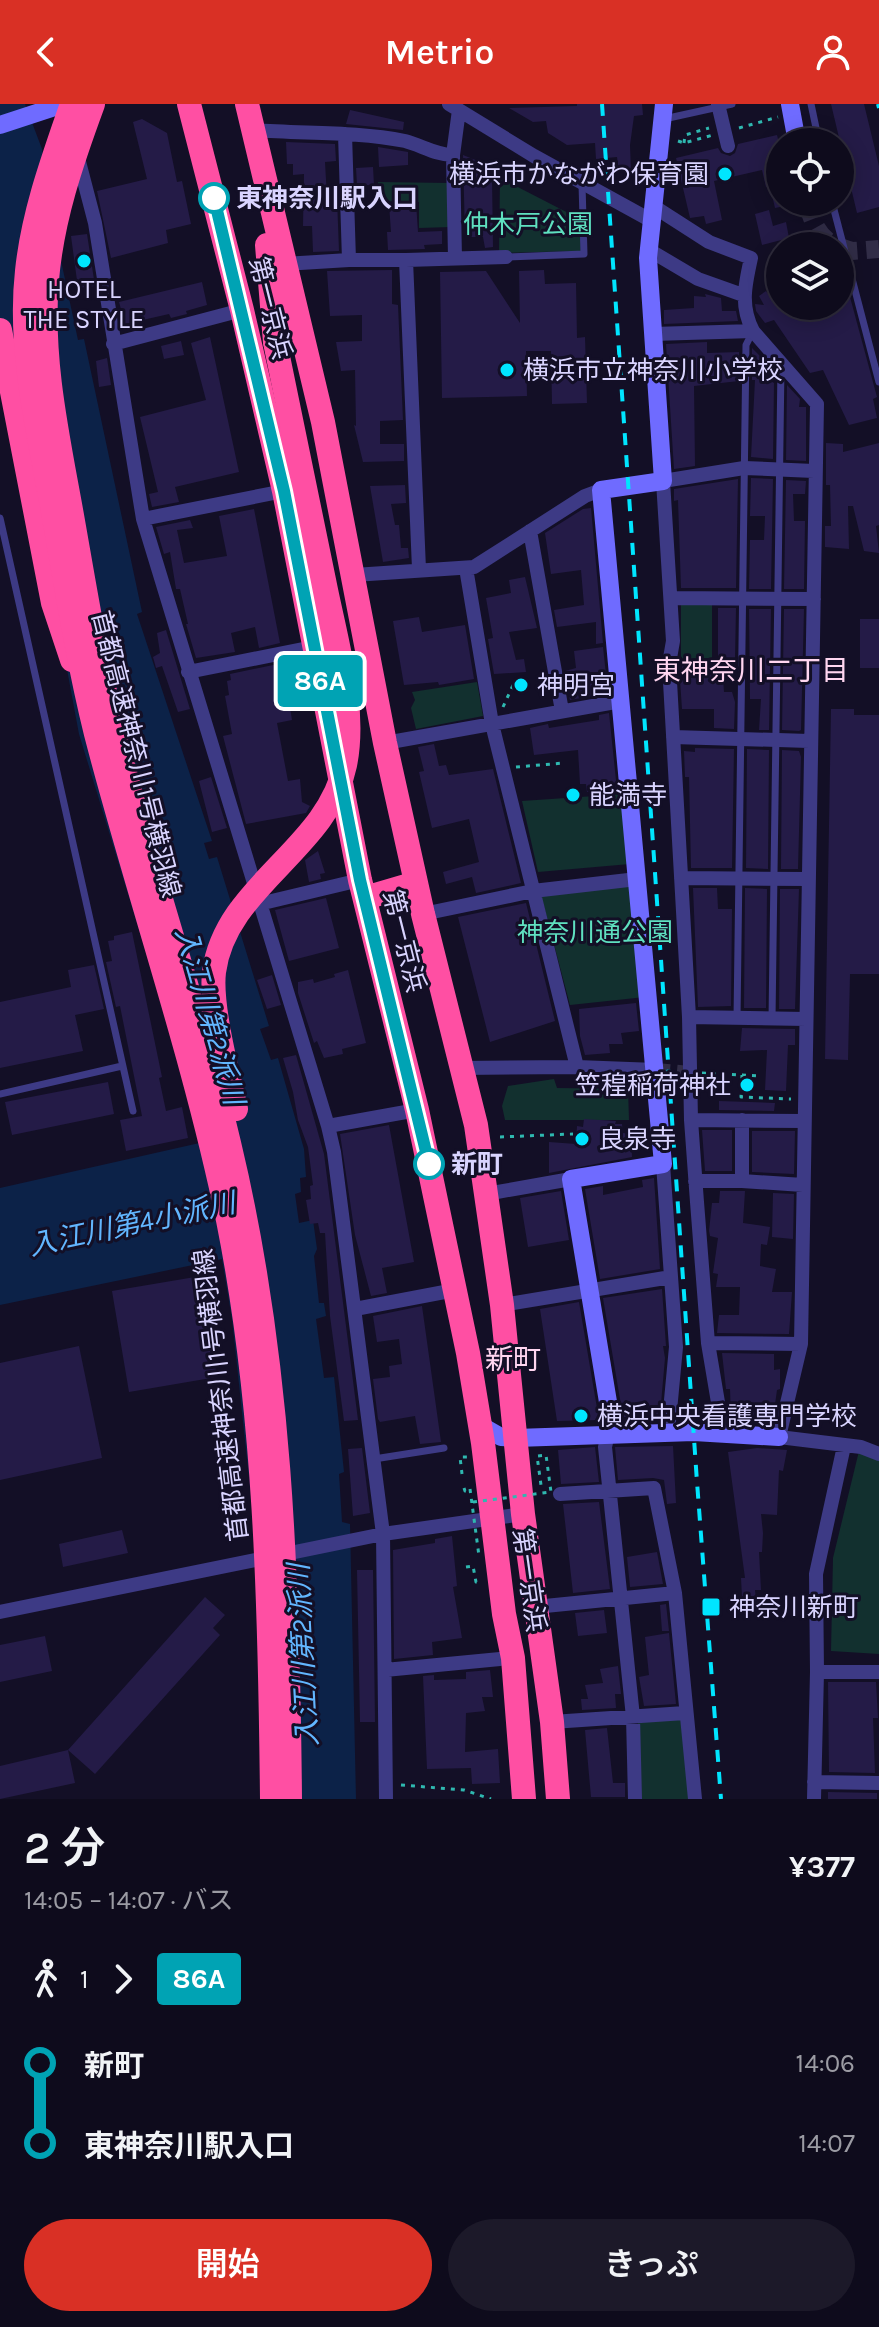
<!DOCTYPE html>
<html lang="ja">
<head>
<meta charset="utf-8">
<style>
	:root { --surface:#0e0b1c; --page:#1c1929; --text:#f1f3f6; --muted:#9b9ba3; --line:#2e2b3b; --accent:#d93025 }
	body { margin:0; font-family:Karla,"Noto Sans JP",sans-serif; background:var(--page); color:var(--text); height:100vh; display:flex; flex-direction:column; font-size:30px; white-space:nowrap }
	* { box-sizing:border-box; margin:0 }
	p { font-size:26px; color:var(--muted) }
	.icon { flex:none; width:44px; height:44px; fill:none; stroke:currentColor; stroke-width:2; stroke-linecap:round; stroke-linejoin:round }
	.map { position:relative; height:1695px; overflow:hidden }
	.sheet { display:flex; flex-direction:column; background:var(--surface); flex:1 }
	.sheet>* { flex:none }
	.badge { padding:0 16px; border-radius:6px; font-size:28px; line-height:52px }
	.controls { position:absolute; left:766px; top:24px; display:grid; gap:16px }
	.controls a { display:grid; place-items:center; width:88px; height:88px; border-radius:50%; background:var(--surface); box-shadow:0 4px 20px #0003,0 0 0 2px var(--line); font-size:40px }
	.map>.badge { position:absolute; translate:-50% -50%; box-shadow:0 0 0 4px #fff }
	.legs { display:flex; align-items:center; gap:12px; height:88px; padding:0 24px; font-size:26px }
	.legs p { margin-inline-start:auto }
	.head { display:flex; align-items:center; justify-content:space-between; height:136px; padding:0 24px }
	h1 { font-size:44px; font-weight:600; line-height:60px }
	.button { display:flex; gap:16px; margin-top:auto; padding:16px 24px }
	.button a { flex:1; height:92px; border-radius:48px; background:var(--accent); color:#fff; font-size:32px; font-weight:600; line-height:92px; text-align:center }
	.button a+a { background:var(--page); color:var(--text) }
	ul { padding:0 24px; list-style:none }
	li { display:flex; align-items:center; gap:28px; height:80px; font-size:30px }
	li i { display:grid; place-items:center; width:12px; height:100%; margin:0 10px; background:currentColor }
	li i::after { content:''; width:20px; height:20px; margin:-10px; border:6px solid; border-radius:50%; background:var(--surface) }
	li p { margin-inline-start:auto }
	li:first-child i { background:linear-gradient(#0000 50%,currentColor 0) }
	li:last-child i { background:linear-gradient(currentColor 50%,#0000 0) }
	header { display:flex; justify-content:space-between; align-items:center; height:104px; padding:0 24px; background:var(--accent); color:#fff; font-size:36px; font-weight:600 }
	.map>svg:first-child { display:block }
	.green { fill:#12302f }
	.water { fill:#0c2248 }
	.building { fill:#241b47 }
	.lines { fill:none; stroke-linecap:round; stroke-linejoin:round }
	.street-tunnel { stroke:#312d47; stroke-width:14; stroke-dasharray:14 7; stroke-linecap:butt }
	.secondary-tunnel { stroke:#312d47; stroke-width:18; stroke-dasharray:18 9; stroke-linecap:butt }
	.path { stroke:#2fb8b0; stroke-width:3; stroke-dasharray:4 6; stroke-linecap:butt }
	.lane { stroke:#3d3a85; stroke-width:7 }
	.street { stroke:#3d3a85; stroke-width:14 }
	.secondary { stroke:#6f6bff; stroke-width:18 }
	.highway { stroke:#ff4fa3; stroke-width:24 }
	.rail { stroke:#00e5ff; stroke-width:4; stroke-dasharray:12 10; stroke-linecap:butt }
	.path-bridge { stroke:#2fb8b0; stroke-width:3; stroke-dasharray:4 6; stroke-linecap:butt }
	.street-bridge { stroke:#3d3a85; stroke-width:14 }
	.highway-bridge { stroke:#ff4fa3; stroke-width:24 }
	.line-1-casing { stroke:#fff; stroke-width:18 }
	.line-1 { stroke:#00a3b4; stroke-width:12 }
	.poi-dot { fill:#00e5ff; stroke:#130f26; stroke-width:3 }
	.stop-1-dot { fill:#fff; stroke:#00a3b4; stroke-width:4 }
	.labels { text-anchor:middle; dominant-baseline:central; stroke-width:6; stroke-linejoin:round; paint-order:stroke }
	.poi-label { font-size:26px; fill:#d9d4ff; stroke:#130f26; text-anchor:start }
	.stop-label { font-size:26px; font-weight:bold; fill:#d9d4ff; stroke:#130f26; text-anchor:start }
	.park-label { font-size:26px; fill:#5fe0c0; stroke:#130f26 }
	.street-label { font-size:26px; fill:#d9d4ff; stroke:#130f26 }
	.neighbourhood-label { font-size:28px; fill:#ffd6f0; stroke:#130f26 }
	.water-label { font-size:28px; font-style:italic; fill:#62b6ff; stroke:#130f26 }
</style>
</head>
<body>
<header><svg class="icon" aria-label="back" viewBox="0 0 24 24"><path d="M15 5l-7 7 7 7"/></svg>Metrio<svg class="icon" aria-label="person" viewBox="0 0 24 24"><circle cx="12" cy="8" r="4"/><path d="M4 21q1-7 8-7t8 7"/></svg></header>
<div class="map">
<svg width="879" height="1695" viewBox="0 0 879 1695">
	<rect width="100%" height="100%" fill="#130f26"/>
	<path class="green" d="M500,74l80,41 1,32 -82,2z
		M378,78l71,1 2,44 -32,1v-26l-41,-1z
		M681,500h31v54l-31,1z
		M477,578l6,34 -67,13 -5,-21 4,-8 -3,-8z
		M624,690l6,70 -92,8 -16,-71z
		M626,781l7,5 12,107 -75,8 -29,-110z
		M554,975l3,9 71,1 1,31h-124l-3,-14 6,-20z
		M859,1347l20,7v196l-48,-3 2,-93z
		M679,1614l4,3 7,78h-50l-2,-78z"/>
	<path class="water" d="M0,0h25l17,45 15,93 21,98 6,-1 58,273 -5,2 75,227 -8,2 5,16 8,-2 52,169 -9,3 11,31 7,-2 26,91 2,28 -6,1 1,14 -6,2 4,29 14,-3 4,29 -3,7 5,47h5l2,13 -10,3 8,59 10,-1 10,95 -5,2 3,48 8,2 6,275h-91l-6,-228 -27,-252 -10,-60 -222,46v-117l204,-46 -125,-408 -21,-113 -58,-241z"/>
	<path class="building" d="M577,0h65l1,11 -9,1 -4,29 1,26 -12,1 -2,-15 -21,2 -1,-16 -28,2 -19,-12 -2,-12 -13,1 -24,-14 68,-2z
		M831,0h33l15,62v41l-22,6z
		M350,6l54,12 -1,8 -57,-6z
		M142,15l25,14 10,49 5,-1 9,43 -25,6 2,13 -57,15 -14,-67 50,-12 -14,-57z
		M777,31l3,12v60l-5,1 -5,-22 -4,1 -4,-17 -48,11 8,39 -16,4 -2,-8 -14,2 -14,-60 42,-10 3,5 9,3 5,-3 3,-9z
		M286,38l49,2 1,17 -11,1 2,36h10l2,53 -26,1 -1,-26h-9l1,-52 -11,1v-11h-6z
		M378,43l30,5v13l-29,2z
		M463,51l25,10v11h4l1,71 -8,1 -2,-11h-18z
		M373,63l1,18h-17l-1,-17z
		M416,99l2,29 24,-1v13l-18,1 1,4 -37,1 -1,-18h4l-2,-28z
		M769,106l4,16 13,-4 3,16 -27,7 -7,-31z
		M87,130l8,52 -17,2 -7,-52z
		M392,166v34l6,1 5,115 -23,1v23h24v17l-41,1 -9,-37 2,1 -1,-56 -14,1 -5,-29 26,-1v-26l-32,1 -3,-45z
		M544,166l1,14 31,-1 1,55 8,-1 2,66 -35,1 -1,-53h-25l1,45 -85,2 -2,-126 46,-1 34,52 -1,-52z
		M202,178l5,23 -21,6 1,3 -16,4 -2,-4 -44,10 -6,-22z
		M766,187l15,19 7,-4h6l4,6 23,-6h19v-6l10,-3 27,100 -4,2 4,19 -28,7 -26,-55 -13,3 -36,-53 -9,3 -9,-12 -1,-7 9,1 -5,-9z
		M705,190l16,4 1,13h14l2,10 -74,3v-14l30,-2v-12l12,1z
		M210,233l29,135 -64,15 4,15 -27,5 -3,-13 9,-2 -18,-75 66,-17 -15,-57z
		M181,237l3,14 -20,4 -3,-13z
		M707,238v11l32,-1v29l-45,5 1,80 -21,3 -8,-125z
		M752,244l17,17v15l5,3 -1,76 -22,-2 4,-77h-3z
		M107,254l4,27 -12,2 -3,-26z
		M787,281l13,14 -1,8h7v54l-20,-1z
		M826,339l17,1v8l36,-9v82l-3,1 3,27 -15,-2 -11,-45h-5l1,43 -24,-2v-21h6l-1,-41h-4z
		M751,374l22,1 -2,110h-22l1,-49h14l1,-24h-15z
		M738,375l-2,109h-55l-3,-88 -4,1v-12z
		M786,376l20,1 -1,13h-12l1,27h11l-1,68h-20z
		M405,381l1,18 -15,1 4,21h4l2,23h7l1,10 -26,4 -13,-76z
		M591,404l12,135 -7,1v-22l-39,5 -3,-17 30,-5 -3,-35 -30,4 -6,-41 38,-24z
		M254,405l26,134 -21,5 -4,-21 -24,6 4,19 -39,6 -10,-34h2l-8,-35h-4l-6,-37 -6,2 -8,-27 34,-7 3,8 -16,2 7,33 43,-7 -8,-40z
		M525,473l12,51 -28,4 7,28 8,-1 2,13 -32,2 -6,-35 5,-1 -7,-40 25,-5 -2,-13z
		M718,504h18l-1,51 -17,-1z
		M749,505h22l-2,121h-10l2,-31h-11z
		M784,505h20l-3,121 -2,1 -17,-1z
		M419,513l3,15 43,-7 9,54 -35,6 -1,-3 -34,3 -11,-64z
		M860,515h19v49h-19z
		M166,526l24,79 -12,3 -16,-46 -6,2 -3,-11 7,-4 -3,-20z
		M603,543l5,46 -38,7 -5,-29 11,-3 -2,-17z
		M283,559l9,57 -15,3 11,58 12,-2 2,23 8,4 -4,7 -60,11 -23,-88 9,-2 -7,-38 4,-1 -2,-14 4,-1 -1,-6z
		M722,561l2,27h8l3,10 -1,27 -20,-1v-19h-32l-2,-29h3l-1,-14z
		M831,605h23v6h25v259h-29l-2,86 -23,-1z
		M609,609l8,77 -30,2 -1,-8h-6l-2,-34 -44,5 -4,-27 18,-4 1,4 50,-8v-5z
		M434,640l5,22 7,-1 3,10 44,-6 28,114 -45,10 -4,-16 -26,7 -3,-12 36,-10 -10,-43 -37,9 -13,-56 5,-1 -6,-24z
		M695,644l39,1 -2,119h-41l-2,-91h-4l-1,-26 11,1z
		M747,645l22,1 -1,119 -22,-1z
		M782,646l17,1 2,6 -3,112h-17z
		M211,673l16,51 -15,4 -13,-51z
		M318,747l7,22 -5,1 1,5 -12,3 -4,-22z
		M693,784h24l1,21h14l-1,97 -33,1z
		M745,784l22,1 -1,119h-22z
		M780,785h19l-4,120h-16z
		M326,794l13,50 -50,13 -14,-51z
		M526,799l29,118 -65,21 -32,-125z
		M132,828l30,145 -3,1 7,33 16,-4 6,31 -62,13 -6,-31 22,-4 -22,-110 -4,1 -10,-45 6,-1 -4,-20 6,-1v-4z
		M94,861l10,44 -29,6 8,36 -83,17v-66l71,-15 -3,-17z
		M348,866l18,73 -24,6 1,5 -19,4 -7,-17 -3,2 -16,-50v-11l15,-3 1,4 21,-6 -1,-3z
		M272,871l9,30 -14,4 -10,-29z
		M636,899l3,28 -18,2 2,11h-14l1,9 -25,2 -5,-19 -1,-27z
		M742,924l53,1v16h-7l-2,46 -21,-1 2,-40 -27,1z
		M296,951l28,99 34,266 -14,1 -14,-105 -5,-83h-5l-2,-10 -8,1 -4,-24 5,-1 -1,-13 3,-1 -5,-38 -10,-27 -5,-28 -10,-34z
		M108,978l6,32 -102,21 -7,-33z
		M719,997l56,2 -1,8 -55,-1z
		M584,1015l32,2 -1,3h7l1,9 8,1 1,23 -83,16v-31l27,2 1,-18 6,1z
		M389,1021l25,137 -32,6 5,25 -16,3 -16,-61 -15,-101z
		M702,1026h30v41h-27z
		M752,1027h43l-1,43 -42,-2z
		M654,1074l6,91 -60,10 -15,-90 18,-3v9l40,-8 -1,-7z
		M561,1087l8,49 -41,7 -8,-49z
		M720,1087h25l-2,32 27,4 -3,18 -6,-1 -1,22 16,3 -4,23h20l-3,42 -72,-1 2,-18h20l1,-28h-24l2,-13 -5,-1 5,-35 -8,-2 -1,-5 3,-28h7z
		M773,1089l21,1 -1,45 -21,-2z
		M201,1172l16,101 -88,15 -17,-101z
		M662,1185l4,57h-3l2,12 -5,57 -37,2 -20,-119z
		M579,1198l20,118 -42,1 -17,-112z
		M422,1202l19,136 -21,2 -5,-28 -35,6 -2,-3 -5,-40 17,-2 -1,-11 13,-2 -3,-25 -22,3 -4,-26z
		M79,1242l23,112 -102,22v-117z
		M722,1249l52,1v16l6,-1v20l-3,1 -4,29 -8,-1v4l-34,-4 -1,-29h-4z
		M673,1342l3,57 -9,1 -3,-24 -11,-2 -35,2 -3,-33z
		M595,1343l4,35 -38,2 -3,-34z
		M362,1344l8,65 -17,3 -5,-67z
		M757,1344l30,2 -4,21 -4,-1 -2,45 -16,-1 2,19 -1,19h-3l2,38h-6l2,21 -14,5 -2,-38h4l-17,-126z
		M599,1398l11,87 -37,4 -10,-89z
		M122,1426l6,23 -65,14 -4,-23z
		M452,1432l5,50 -4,1 9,51 -30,4 1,13 -39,4 -1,-109 42,-7v-4z
		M657,1448l6,32 -33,3 -3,-30z
		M357,1466h16l2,152h-15z
		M205,1493l20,18 -12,13 7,7 -125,139 -27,-24z
		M666,1500l3,27h-7l-2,-26z
		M604,1506l3,23 -29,3 -3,-23z
		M669,1529l7,71 -32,2 -5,-29 10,-2 -4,-38z
		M45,1532l7,35 -52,11v-37z
		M618,1562l3,28h-6l1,14 -34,2 -1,-11h7l-3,-14 18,-2 -3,-14z
		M490,1566l3,27h-11l3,14 -19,2 -1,39 33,-3 2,34 -28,1 -1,-16 -44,1 -4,-93 11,-1v5l32,-1v-7z
		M828,1578h48l2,36h-5l2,55 -46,-1z
		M607,1624l6,55h12v14h-34l-6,-67z
		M68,1646l7,33 -75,16v-33z
		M828,1688l49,1v6h-49z"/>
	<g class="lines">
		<path class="street-tunnel" d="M656,966l34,3"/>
		<path class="secondary-tunnel" d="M807,98c5,19 11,36 30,44
			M840,143l12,4 27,-2"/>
		<path class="path" d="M739,24l39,-11
			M678,37l6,2 29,-8
			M684,39l1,-8 24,-7
			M503,603l10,-22 16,-2
			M516,663l48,-4
			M702,969l40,2 -1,22 50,2
			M742,971l19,1
			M500,1033l73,-3
			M462,1370l-2,-17h7
			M464,1384l1,3h6
			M466,1463l7,-1 3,16 6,-1
			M401,1681l63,5 27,9"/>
		<path class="lane" d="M811,0l8,38
			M664,15l68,-15
			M832,98l47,180
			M507,153l77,-3 -2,-70
			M0,414l133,593
			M737,914l9,-673 7,-14
			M772,915l9,-653
			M0,990l122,-28
			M374,1355l70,-11"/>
		<path class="street" d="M449,0l85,52 118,65
			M254,26c50,4 101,1 151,11 16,4 31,14 48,14
			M345,30l4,126
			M77,50l18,69 48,296 185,607 6,26 49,382 3,265
			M653,102l56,36 42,16c-6,27 -11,48 2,73l64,73 -16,940 -22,93 82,10 18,7
			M649,146l49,29 45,16
			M455,154l-2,-103 6,-45
			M284,160l65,-4h57
			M653,230l100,-3
			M113,240l129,-34
			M143,415l141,-28
			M530,427l32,180
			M466,464l26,156 85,343
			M419,465l-13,-309 100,-3
			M354,471l120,-8 111,-71 16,-6
			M671,494l143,1
			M188,568l125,-25
			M673,633l136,4
			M385,639l236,-42
			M681,774l127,1
			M259,800l101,-24
			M423,810l110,-23 104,-12
			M689,913l117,2
			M461,964l116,-1 79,3
			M691,1016l113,1
			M328,1022l89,-16
			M663,1060l13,183 -8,85
			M695,1077h47l61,4
			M742,1077v-61
			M486,1090l85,-15
			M502,1201l169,-28
			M355,1205l100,-19
			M708,1239l93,1
			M723,1328l-15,-89 -11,-141 -6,-82 -2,-103 -20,-353 4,-23 -10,-160 81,-13 70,3
			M608,1330l-3,13 28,270 2,82
			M560,1390l94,-6 21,105 20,206
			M535,1503l140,-14
			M0,1508l383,-78 140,-20
			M385,1566l115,-11
			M817,1568h62
			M552,1618l133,-9
			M814,1678l65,1
			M814,1695l3,-127 -1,-98 28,-128"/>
		<path class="secondary" d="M790,0l7,38
			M0,21l64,-21
			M480,1321l21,12 15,1 178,-6 85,5
			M608,1330l3,-14 -40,-241 92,-15 -62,-674 62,-9 -15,-223 16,-154"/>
		<path class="highway" d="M189,0l53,206 42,181 76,389 57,230 51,243 15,90 21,171 9,44 11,141
			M247,0l76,318 62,321 38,171 53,211 26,180 21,209 29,208 6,77
			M267,141l8,97
			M0,226l53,273 19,57
			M365,794l51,-15"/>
		<path class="rail" d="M602,0l95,1378 24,317
			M878,0l1,4"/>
		<path class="path-bridge" d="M470,1385l9,67
			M473,1398l78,-10 -5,-37 -9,1 4,29"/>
		<path class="street-bridge" d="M718,0l10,42"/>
		<path class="highway-bridge" d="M72,0c-19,55 -39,109 -45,167 -9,80 12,163 26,241 13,74 25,149 43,222 42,162 98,321 132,486 38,190 42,385 44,579
			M93,0c-21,57 -41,115 -46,176 -7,81 12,162 26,241 12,68 23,137 40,204 34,141 83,278 116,418 52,216 59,436 61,656
			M236,1005c-8,-35 -26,-103 -22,-137 11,-86 114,-123 131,-207 12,-58 -10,-128 -21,-185 -16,-79 -32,-158 -49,-238"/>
	</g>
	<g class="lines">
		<defs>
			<path id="line-1" d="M214,94l70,293 76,389 69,284"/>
		</defs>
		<use href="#line-1" class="line-1-casing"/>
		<use href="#line-1" class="line-1"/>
	</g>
	<g class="poi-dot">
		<circle cx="725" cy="70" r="8"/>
		<circle cx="84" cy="157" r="8"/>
		<circle cx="507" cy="266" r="8"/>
		<circle cx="521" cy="581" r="8"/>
		<circle cx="573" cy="691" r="8"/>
		<circle cx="747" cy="981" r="8"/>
		<circle cx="582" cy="1035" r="8"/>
		<circle cx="581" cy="1312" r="8"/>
		<rect x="701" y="1493" width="20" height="20" rx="4"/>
	</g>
	<g class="stop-1-dot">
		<circle cx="214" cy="94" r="14"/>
		<circle cx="429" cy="1060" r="14"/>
	</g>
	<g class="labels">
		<g class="poi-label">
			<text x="709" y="70" text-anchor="end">横浜市かながわ保育園</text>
			<text x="84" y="185" text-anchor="middle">HOTEL<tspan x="84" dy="30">THE STYLE</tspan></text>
			<text x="523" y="266">横浜市立神奈川小学校</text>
			<text x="537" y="581">神明宮</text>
			<text x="589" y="691">能満寺</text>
			<text x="731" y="981" text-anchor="end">笠䅣稲荷神社</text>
			<text x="598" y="1035">良泉寺</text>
			<text x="597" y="1312">横浜中央看護専門学校</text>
			<text x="729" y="1503">神奈川新町</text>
		</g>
		<g class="stop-label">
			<text x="236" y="94">東神奈川駅入口</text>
			<text x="451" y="1060">新町</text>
		</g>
		<g class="park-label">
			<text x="528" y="120">仲木戸公園</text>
			<text x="595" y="828">神奈川通公園</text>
		</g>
		<g class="street-label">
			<text transform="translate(270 204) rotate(76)">第一京浜</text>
			<text transform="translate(136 650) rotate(76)">首都高速神奈川1号横羽線</text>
			<text transform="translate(404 837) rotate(76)">第一京浜</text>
			<text transform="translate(221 1291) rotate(-97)">首都高速神奈川1号横羽線</text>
			<text transform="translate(529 1476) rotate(82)">第一京浜</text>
		</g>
		<g class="neighbourhood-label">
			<text x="751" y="566">東神奈川二丁目</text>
			<text x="513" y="1255">新町</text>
		</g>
		<g class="water-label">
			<text transform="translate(210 912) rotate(74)">入江川第2派川</text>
			<text transform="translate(132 1120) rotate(-12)">入江川第4小派川</text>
			<text transform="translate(303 1551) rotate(-93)">入江川第2派川</text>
		</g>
	</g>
</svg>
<div class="controls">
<a><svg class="icon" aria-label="locate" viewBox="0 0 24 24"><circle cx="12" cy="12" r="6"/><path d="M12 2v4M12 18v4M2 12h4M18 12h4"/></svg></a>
<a><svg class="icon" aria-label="layers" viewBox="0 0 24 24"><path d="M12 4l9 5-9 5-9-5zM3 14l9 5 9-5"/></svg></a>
</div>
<b class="badge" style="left:320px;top:577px;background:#00a3b4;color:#fff">86A</b>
</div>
<section class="sheet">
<div class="head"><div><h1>2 分</h1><p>14:05 – 14:07 · バス</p></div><b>¥377</b></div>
<div class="legs"><svg class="icon" aria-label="walk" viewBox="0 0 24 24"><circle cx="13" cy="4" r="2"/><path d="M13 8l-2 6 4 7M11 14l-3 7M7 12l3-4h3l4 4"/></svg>1<svg class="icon" aria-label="forward" viewBox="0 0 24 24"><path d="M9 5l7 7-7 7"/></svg><b class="badge" style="background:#00a3b4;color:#fff">86A</b></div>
<ul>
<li><i style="color:#00a3b4"></i><b>新町</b><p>14:06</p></li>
<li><i style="color:#00a3b4"></i><b>東神奈川駅入口</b><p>14:07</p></li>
</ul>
<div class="button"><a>開始</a><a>きっぷ</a></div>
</section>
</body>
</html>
